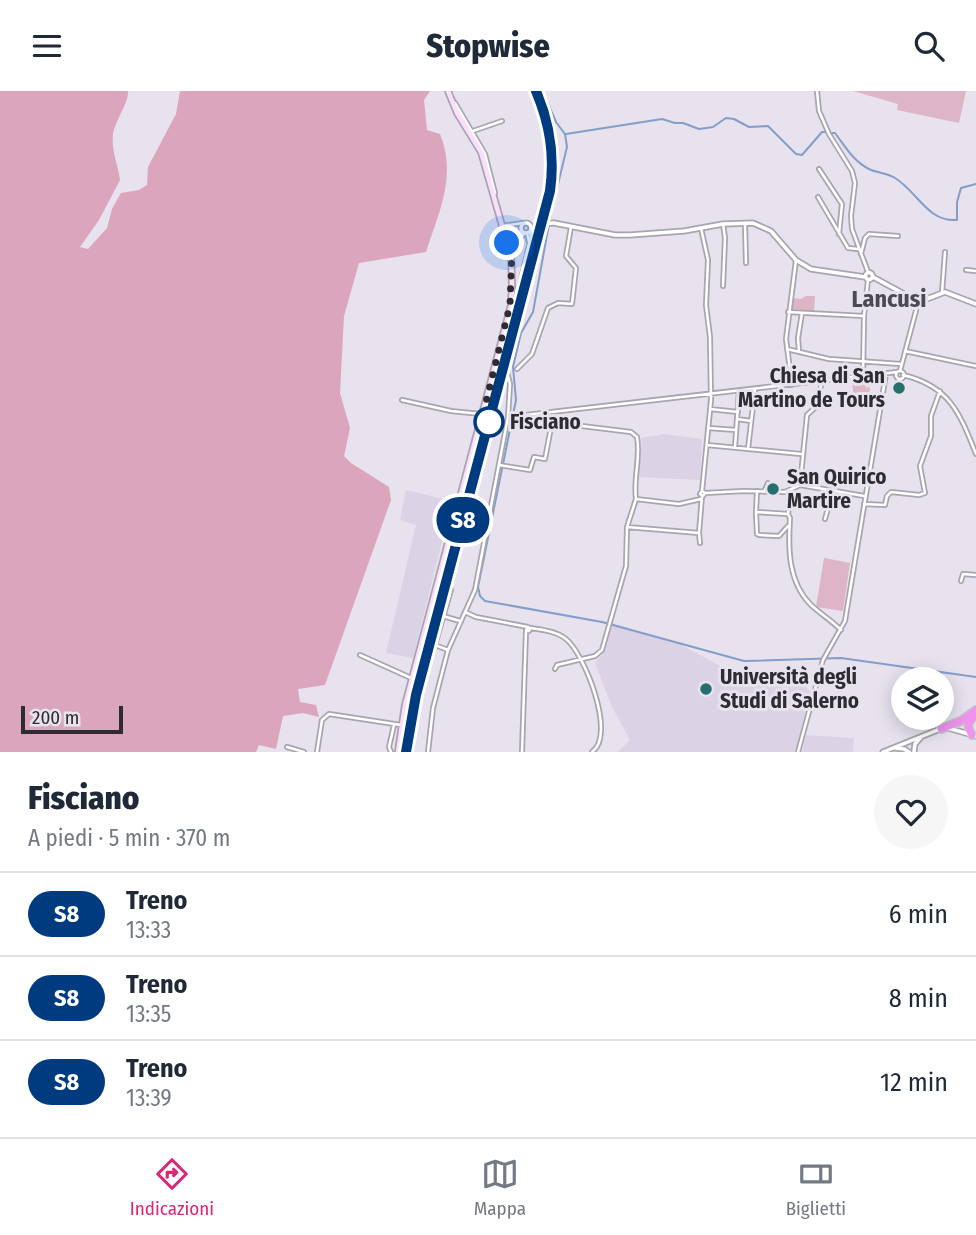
<!DOCTYPE html>
<html lang="it">
<head>
<meta charset="utf-8">
<style>
	:root { --surface:#fff; --page:#f6f6f7; --text:#1f2937; --muted:#747a83; --line:#e0e1e3; --accent:#db2777 }
	body { margin:0; font-family:"Fira Sans Condensed",sans-serif; background:var(--page); color:var(--text); height:100vh; display:flex; flex-direction:column; font-size:26px; white-space:nowrap }
	* { box-sizing:border-box; margin:0 }
	p { font-size:23px; color:var(--muted) }
	.icon { flex:none; width:38px; height:38px; fill:none; stroke:currentColor; stroke-width:2; stroke-linecap:round; stroke-linejoin:round }
	.map { position:relative; height:661px; overflow:hidden }
	.drawer { display:flex; flex-direction:column; background:var(--surface); flex:1 }
	.drawer>* { flex:none }
	.badge { padding:0 14px; border-radius:23px; font-size:24px; line-height:46px }
	.fabs { position:absolute; left:891px; top:576px; display:grid; gap:14px }
	.fabs a { display:grid; place-items:center; width:63px; height:63px; border-radius:50%; background:var(--surface); box-shadow:0 4px 18px #0003; font-size:35px }
	.scale { position:absolute; left:21px; bottom:18px; width:102px; box-sizing:border-box; padding-left:7px; border:4px solid #2e2c31; border-top:0; font-size:19px; line-height:24px; white-space:nowrap; color:#2e2c31; -webkit-text-stroke:5px #e7e2ee; paint-order:stroke }
	.you { position:absolute; width:35px; height:35px; margin:-18px; border:5px solid #fff; border-radius:50%; background:#1a73e8; box-shadow:0 0 0 10px #1a73e833 }
	.map>.badge { position:absolute; translate:-50% -50%; box-shadow:0 0 0 4px #fff }
	.round { display:grid; place-items:center; flex:none; width:74px; height:74px; border-radius:37px; background:var(--page) }
	.overview { display:flex; align-items:center; justify-content:space-between; height:119px; padding:0 28px }
	h1 { font-size:33px; font-weight:800; line-height:52px }
	ul { padding:0; list-style:none }
	li { display:flex; align-items:center; gap:21px; height:84px; padding:0 28px; border-top:2px solid var(--line) }
	li div { flex:1 }
	li b { display:block; font-size:26px }
	li em { font-style:normal }
	li .badge { min-width:77px; font-weight:700; text-align:center }
	header { display:flex; justify-content:space-between; align-items:center; height:91px; padding:0 28px; background:var(--surface); font-size:32px; font-weight:800 }
	.menu { display:flex; justify-content:space-around; align-items:center; height:98px; border-top:2px solid var(--line); background:var(--surface); font-size:19px; color:var(--muted) }
	.menu a { display:grid; justify-items:center; gap:4px }
	.menu .active { color:var(--accent) }
	.map>svg:first-child { display:block }
	.built { fill:#dbd3e5 }
	.green { fill:#deb4c7 }
	.forest { fill:#dba5be }
	.lines { fill:none; stroke-linecap:round; stroke-linejoin:round }
	.stream { stroke:#829ec9; stroke-width:2 }
	.minor-casing { stroke:#a9a5b0; stroke-width:6 }
	.tertiary-casing { stroke:#a9a5b0; stroke-width:7 }
	.secondary-casing { stroke:#a9a5b0; stroke-width:8 }
	.motorway-casing { stroke:#c4c4c5; stroke-width:10 }
	.minor { stroke:#fff; stroke-width:2.5 }
	.tertiary { stroke:#fff; stroke-width:3.5 }
	.secondary { stroke:#fadffa; stroke-width:4.5 }
	.motorway { stroke:#ef93ef; stroke-width:7 }
	.rail { stroke:#8d8a92; stroke-width:2; stroke-dasharray:10 5; stroke-linecap:butt }
	.tertiary-bridge-casing { stroke:#a9a5b0; stroke-width:7; stroke-linecap:butt }
	.tertiary-bridge { stroke:#fff; stroke-width:3.5 }
	.line-casing { stroke:#fff; stroke-width:16 }
	.line { stroke:#003b80; stroke-width:10 }
	.walk { stroke:#2e2c31; stroke-width:7; stroke-dasharray:0 12.6 }
	.poi-dot { fill:#256f6c; stroke:#e7e2ee; stroke-width:2.5 }
	.stop-dot { fill:#fff; stroke:#003b80; stroke-width:3.5 }
	.labels { text-anchor:middle; dominant-baseline:central; stroke-width:6; stroke-linejoin:round; paint-order:stroke }
	.poi-label { font-size:21px; font-weight:bold; fill:#2e2c31; stroke:#e7e2ee; text-anchor:start }
	.stop-label { font-size:21px; font-weight:bold; fill:#2e2c31; stroke:#e7e2ee; text-anchor:start }
	.quarter-label { font-size:24px; font-weight:bold; fill:#4d4953; stroke:#e7e2ee }
</style>
</head>
<body>
<header><svg class="icon" aria-label="menu" viewBox="0 0 24 24"><path d="M4 6h16M4 12h16M4 18h16"/></svg>Stopwise<svg class="icon" aria-label="search" viewBox="0 0 24 24"><circle cx="10" cy="10" r="6"/><path d="M15 15l6 6"/></svg></header>
<div class="map">
<svg width="976" height="661" viewBox="0 0 976 661">
	<rect width="100%" height="100%" fill="#e7e2ee"/>
	<path class="built" d="M664,343l38,5 -2,41 -61,-3 3,-39z
		M406,399l46,11 -39,157 -27,-5 30,-128 -16,-5z
		M612,532l68,21 53,29h58l19,18 -14,61h-178l12,-12 -18,-33 -17,-44 7,-8z
		M806,644l48,3 -1,14h-51z"/>
	<path class="green" d="M853,0h113l-7,32 -62,-13 1,-6z
		M806,205h9l-1,15 -23,-2 2,-11 8,1z
		M865,288l1,11 1,-3 3,1 -2,17 -13,3 -3,-27z
		M824,467l26,5 -7,48 -27,-4z"/>
	<path class="forest" d="M0,0h128c1,11 -12,28 -15,43 -2,17 5,30 7,46l-21,40 -19,27 8,2 19,-21 5,-19 9,-16 18,-3 8,-5 1,-18 28,-53 4,-23h250l-6,9 3,30 13,4c17,43 -1,77 -14,118l-67,11 -15,53 -4,77 10,35 -6,28 7,7 38,24 2,13 -66,185 -27,4 2,13 16,3 3,12 -16,-4 -20,3 -7,33 -17,-4 -3,7h-256z"/>
	<g class="lines">
		<path class="stream" d="M530,0l4,6 12,2 10,23 9,12 2,13 -16,66 -18,99 -12,21 -8,34 3,33 -38,187 2,9 5,5 117,21 142,39 97,-3 135,19
			M832,42h3c10,13 18,28 34,36 8,4 18,4 26,9 23,14 32,44 62,42v-18l4,-14 15,-4
			M566,43l96,-15 13,4h8l16,6 14,-2 13,-9 8,1 15,8 19,-1 28,28 6,1 20,-23h3"/>
		<defs>
			<path id="minor" d="M817,0l2,20 10,23 23,37 3,12 -4,33 1,13 16,43
				M455,12l30,51 10,39
				M473,40l29,-10
				M819,78l23,35 -3,30
				M818,106l30,51 10,1
				M745,132l1,40
				M723,133l2,14 -2,48
				M502,135l21,-3
				M701,137l7,32 -2,45 4,32 1,63 -9,91
				M527,142l2,9
				M861,163l4,-16 4,-4 29,2
				M966,179l10,1
				M942,202l3,-41
				M788,221l76,4
				M787,258l42,10 72,5
				M799,260l-1,-13 4,-25
				M905,260l71,15
				M517,278l15,-15 16,-46 10,-5 14,1 4,-36 -10,-12 5,-29
				M900,280l18,-68
				M896 284a4 4 0 1 1 8 0a4 4 0 1 1-8 0Z
				M903,284c47,11 57,39 73,79
				M863,285l1,-60 4,-36
				M792,294l-6,-46 10,-79
				M402,309l49,11 30,3
				M710,318l28,3
				M525,325l16,5 90,11 6,5c4,21 -4,41 -1,62
				M508,326l389,-45
				M737,328l14,2
				M708,337l28,2
				M707,354l94,9
				M735,356l4,-56
				M748,358l7,-60
				M499,374l31,5 4,-13 11,2 7,-37
				M800,394l7,-70 12,-11 2,-21
				M702,400l3,2 -2,3 -3,-2z
				M757,400l-1,21 32,2 2,4c-2,31 -2,64 21,87 10,9 21,16 30,25
				M764,401l4,-9
				M705,402l39,-2 41,1 15,-7 64,11
				M636,408l43,5 22,-5
				M864,413l21,1 2,-9 4,-4 28,3 6,-2 -5,-27 11,-30v-20l9,-25
				M756,422l1,21 2,1 20,1 9,-10
				M788,423l3,-23
				M825,428l8,-28
				M627,436l72,6 3,-37
				M699,442l1,10
				M961,490l2,-7 13,1
				M465,521l11,5 52,10
				M443,525l17,5
				M527,537h3l-1,3h-3z
				M530,537c12,2 26,3 36,11 18,14 51,96 26,113
				M448,559l-13,-5 16,-55
				M360,564l51,23
				M555,578l2,-4 38,-9 7,-6 24,-84 1,-39 9,-28
				M287,656l17,5
				M317,661l5,-32 7,-6 72,11
				M391,661l-2,-5 5,-22
				M428,661l5,-44 15,-58 27,-60 33,-173 2,-33 -7,-28 28,-119 -1,-6
				M522,661l4,-121
				M798,661l25,-92 22,-39 41,-247"/>
			<path id="tertiary" d="M521 137a5 5 0 1 1 10 0a5 5 0 1 1-10 0Z
				M554,132l61,12h15l54,-4 39,-7 30,-1 18,8 25,29 15,9 54,8
				M512,157l12,-15
				M865.5 185a3.5 3.5 0 1 1 7 0a3.5 3.5 0 1 1-7 0Z
				M873,186l46,25 26,-10 31,12
				M948,637l28,8
				M895,657l9,1 5,3
				M883,661l57,-23
				M914,661l1,-8 6,-7"/>
			<path id="secondary" d="M448,0l9,22 24,39 26,91
				M501.5 157a5.5 5.5 0 1 1 11 0a5.5 5.5 0 1 1-11 0Z
				M398,661l7,-47 106,-400 1,-17 -1,-37"/>
			<path id="motorway" d="M941,638l20,-8 15,-11
				M972,644c-6,-9 -4,-13 3,-20"/>
		</defs>
		<use href="#minor" class="minor-casing"/>
		<use href="#tertiary" class="tertiary-casing"/>
		<use href="#secondary" class="secondary-casing"/>
		<use href="#motorway" class="motorway-casing"/>
		<use href="#minor" class="minor"/>
		<use href="#tertiary" class="tertiary"/>
		<use href="#secondary" class="secondary"/>
		<use href="#motorway" class="motorway"/>
		<path class="rail" d="M406,661l10,-57 134,-504c5,-36 0,-67 -14,-100"/>
		<defs>
			<path id="tertiary-bridge" d="M536,133l18,-1"/>
		</defs>
		<use href="#tertiary-bridge" class="tertiary-bridge-casing"/>
		<use href="#tertiary-bridge" class="tertiary-bridge"/>
	</g>
	<g class="lines">
		<defs>
			<path id="line" d="M406,661l10,-57 134,-504c5,-36 0,-67 -14,-100"/>
		</defs>
		<use href="#line" class="line-casing"/>
		<use href="#line" class="line"/>
		<path class="walk" d="M489,331l-6,-8 27,-109 2,-57 -5,-5"/>
	</g>
	<g class="poi-dot">
		<circle cx="899" cy="297" r="7"/>
		<circle cx="773" cy="398" r="7"/>
		<circle cx="706" cy="598" r="7"/>
	</g>
	<circle class="stop-dot" cx="489" cy="331" r="14"/>
	<g class="labels">
		<g class="poi-label">
			<text x="885" y="285" text-anchor="end">Chiesa di San<tspan x="885" dy="24">Martino de Tours</tspan></text>
			<text x="787" y="386">San Quirico<tspan x="787" dy="24">Martire</tspan></text>
			<text x="720" y="586">Università degli<tspan x="720" dy="24">Studi di Salerno</tspan></text>
		</g>
		<g class="stop-label">
			<text x="510" y="331">Fisciano</text>
		</g>
		<g class="quarter-label">
			<text x="889" y="208">Lancusi</text>
		</g>
	</g>
</svg>
<div class="fabs">
<a><svg class="icon" aria-label="layers" viewBox="0 0 24 24"><path d="M12 4l9 5-9 5-9-5zM3 14l9 5 9-5"/></svg></a>
</div>
<div class="scale">200 m</div>
<div class="you" style="left:507px;top:152px"></div>
<b class="badge" style="left:463px;top:429px;background:#003b80;color:#fff">S8</b>
</div>
<section class="drawer">
<div class="overview"><div><h1>Fisciano</h1><p>A piedi · 5 min · 370 m</p></div><a class="round"><svg class="icon" aria-label="heart" viewBox="0 0 24 24"><path d="M12 20l-8-8c-3-5 5-10 8-4 3-6 11-1 8 4z"/></svg></a></div>
<ul>
<li><span class="badge" style="background:#003b80;color:#fff">S8</span><div><b>Treno</b><p>13:33</p></div><em>6 min</em></li>
<li><span class="badge" style="background:#003b80;color:#fff">S8</span><div><b>Treno</b><p>13:35</p></div><em>8 min</em></li>
<li><span class="badge" style="background:#003b80;color:#fff">S8</span><div><b>Treno</b><p>13:39</p></div><em>12 min</em></li>
</ul>
</section>
<nav class="menu">
<a class="active"><svg class="icon" aria-label="directions" viewBox="0 0 24 24"><path d="M12 3l9 9-9 9-9-9zM9 14v-3h6M13 9l2 2-2 2"/></svg>Indicazioni</a>
<a><svg class="icon" aria-label="map" viewBox="0 0 24 24"><path d="M3 6l6-2 6 2 6-2v14l-6 2-6-2-6 2zM9 4v14M15 6v14"/></svg>Mappa</a>
<a><svg class="icon" aria-label="tickets" viewBox="0 0 24 24"><path d="M3 7h18v10H3zM15 7v10"/></svg>Biglietti</a>
</nav>
</body>
</html>
